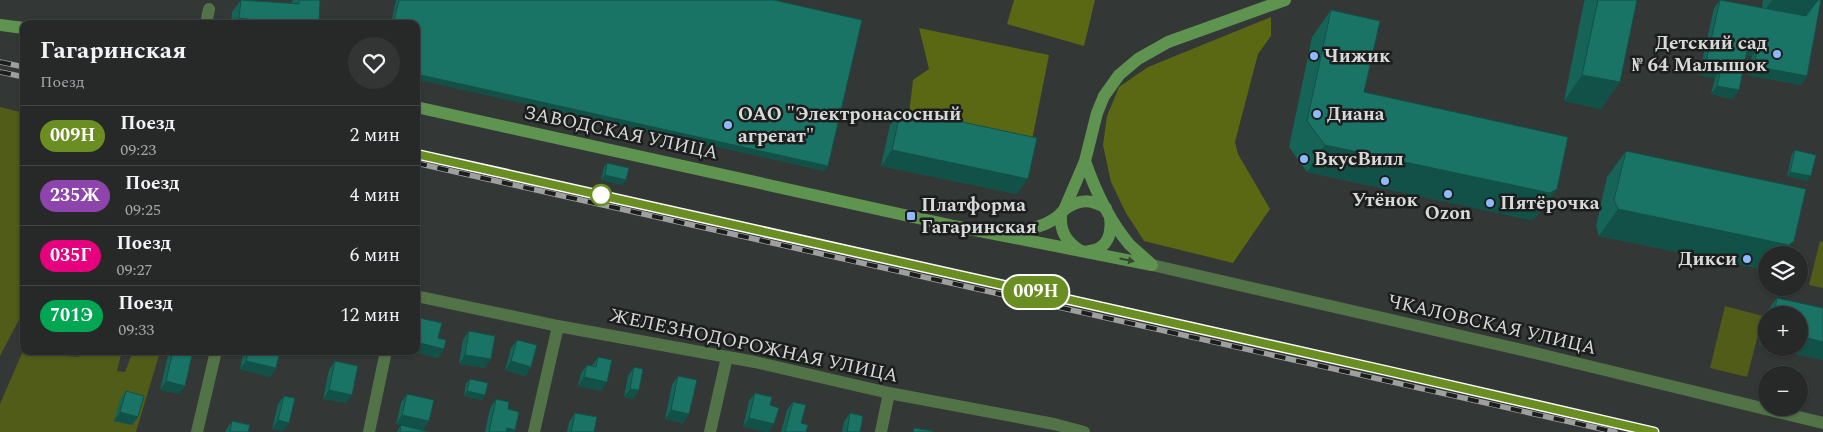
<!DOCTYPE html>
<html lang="ru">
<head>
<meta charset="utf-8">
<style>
	:root { --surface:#262928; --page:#323534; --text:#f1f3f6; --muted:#a4a6a8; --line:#424545 }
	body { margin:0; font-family:Spectral,serif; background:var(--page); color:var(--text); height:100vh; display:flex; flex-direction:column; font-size:19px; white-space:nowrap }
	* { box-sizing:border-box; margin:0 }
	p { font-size:16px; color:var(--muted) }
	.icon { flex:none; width:28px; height:28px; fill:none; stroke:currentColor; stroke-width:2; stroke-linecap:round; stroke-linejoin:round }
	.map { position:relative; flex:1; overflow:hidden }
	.details { position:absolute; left:20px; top:20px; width:400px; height:335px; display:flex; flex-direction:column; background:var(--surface); border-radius:10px; box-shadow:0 1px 4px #0004,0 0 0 1px var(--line) }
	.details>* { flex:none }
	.badge { padding:0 10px; border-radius:16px; font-size:18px; line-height:32px }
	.fabs { position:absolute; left:1758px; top:246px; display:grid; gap:10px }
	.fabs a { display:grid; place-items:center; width:50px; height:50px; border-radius:50%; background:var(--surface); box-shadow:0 1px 4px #0004,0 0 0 1px var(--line); font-size:25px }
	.map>.badge { position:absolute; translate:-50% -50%; box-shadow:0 0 0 2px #fff }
	.round { display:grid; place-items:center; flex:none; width:52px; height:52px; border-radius:26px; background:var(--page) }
	.headline { display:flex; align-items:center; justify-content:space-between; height:85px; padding:0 20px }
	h1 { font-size:24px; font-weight:700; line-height:38px }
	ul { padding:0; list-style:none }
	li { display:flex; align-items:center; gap:15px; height:60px; padding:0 20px; border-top:1px solid var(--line) }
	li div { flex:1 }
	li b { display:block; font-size:19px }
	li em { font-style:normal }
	li .badge { min-width:55px; font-weight:700; text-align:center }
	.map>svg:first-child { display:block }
	.green { fill:#515c19 }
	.forest { fill:#5a6713 }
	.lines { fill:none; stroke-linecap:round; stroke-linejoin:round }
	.minor { stroke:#527348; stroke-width:12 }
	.tertiary { stroke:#527348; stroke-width:12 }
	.secondary { stroke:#5f9450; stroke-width:12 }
	.rail-casing { stroke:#9ea09f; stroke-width:5.5 }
	.rail { stroke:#1c1e1d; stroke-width:4; stroke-dasharray:11; stroke-linecap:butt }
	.wall { fill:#166458 }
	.shaded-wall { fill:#125147 }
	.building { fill:#1a7466; stroke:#125147 }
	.oneway { fill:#33472f }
	.line-casing { stroke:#fff; stroke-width:11 }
	.line { stroke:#6b8e23; stroke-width:8 }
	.poi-dot { fill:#90b8fd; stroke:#1c1e1d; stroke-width:2 }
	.stop-dot { fill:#fff; stroke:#6b8e23; stroke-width:2.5 }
	.labels { text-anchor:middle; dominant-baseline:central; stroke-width:5; stroke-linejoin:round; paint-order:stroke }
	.poi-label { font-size:19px; font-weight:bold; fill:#d8dad9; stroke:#1c1e1d; text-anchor:start }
	.street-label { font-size:19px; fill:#d8dad9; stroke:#1c1e1d }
</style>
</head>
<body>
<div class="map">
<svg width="1823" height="432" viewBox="0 0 1823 432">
	<rect width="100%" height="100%" fill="#333735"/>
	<path class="green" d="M0,107l24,6v197l-24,46z
		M1820,241l3,1v46l-14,-3z
		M1725,306l38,10 -16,61 -37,-9z
		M80,351h42l-5,20 8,1 8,-21 27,1 -24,80h-136v-28l22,-51 57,4z"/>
	<path class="forest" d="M1014,0h81l-11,46 -77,-22z
		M1271,17v19l-13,18 -23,88 3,12 32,55 -37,54 -89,-22 -18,-28 -15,-31 -8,-37 4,-29 12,-29 29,-20z
		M919,28l130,27 -17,85 -123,-26 4,-34 16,-11z"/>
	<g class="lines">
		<path class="minor" d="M206,24l3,-15
			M416,296l142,30 197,36 134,31 165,31 30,8
			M197,432l19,-81
			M369,432l17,-81
			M534,432l24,-106
			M710,432l17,-75
			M881,432l8,-39"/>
		<path class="tertiary" d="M1152,265l383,88 288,70"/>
		<path class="secondary" d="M0,25l24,3
			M416,107l538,119 198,39c-7,-7 -16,-14 -23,-21 -20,-24 -34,-54 -44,-83
			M1065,209c15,-10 25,-10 41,-1
			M1061,214c-1,17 4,26 18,36
			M1006,233c20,-3 45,-6 58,-23l21,-49 12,-48 7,-17 15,-21 19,-16 30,-17 117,-42
			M1089,251c19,-2 23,-17 21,-34"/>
		<defs>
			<path id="rail" d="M0,62l24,5
				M0,72l24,5
				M416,154l972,217 266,61
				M416,163l1199,269"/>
		</defs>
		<use href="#rail" class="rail-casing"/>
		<use href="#rail" class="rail"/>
	</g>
	<path class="wall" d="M241,0l50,3 2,-3h27l-1,24h-88l1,-12z
		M396,0h378l54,166 -3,5 -409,-92v-55h-25z
		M1585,0h52l-36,109 -37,-8 20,-99z
		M1720,0l42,8 1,-8h58l-14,76 -6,9 -53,-10 4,-19 -6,-1 -13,44 -22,-5 4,-16 -16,-3 15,-67z
		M1331,10l33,82 174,123 -7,5 -224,-48 -18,-25 23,-110z
		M901,109l116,85 -136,-28 9,-41z
		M1795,150l13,31 -21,-5 5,-22z
		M1626,151l140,104v15l-167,-34 -3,-10 11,-49z
		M607,163l16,22 -22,-5 3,-13z
		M1777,298l46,10v52l-56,-12h32v-33h-33v32l-7,-1 7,-33z
		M420,318l18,20v20l-27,-7h5v-28z
		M469,331l16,37 -26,-4 4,-24z
		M517,340l14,27 -6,9 -20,-6 6,-22z
		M169,351h24l-8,35 -6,8 -19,-4z
		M246,351h34l-4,17 -6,9 -30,-8 3,-14z
		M598,357l3,34 -23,-5 3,-13 6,-8 5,1z
		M335,361l11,42 -23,-4 6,-29z
		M634,367l5,23 -6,9 -9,-2 4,-21z
		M678,376l11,38 -6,9 -18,-4 7,-34z
		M470,379l15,16 -3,5 -18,-4 2,-13z
		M126,391l12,26 -6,8 -18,-4 6,-21z
		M755,393l15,12 -27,22 6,-26z
		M407,394l22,27 -6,9 -27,-6 5,-21z
		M284,396l-1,35 -11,-2 6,-25z
		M496,399l12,10 7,21 -2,2h-28l5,-24z
		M793,402l8,21 5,9h-25l6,-22z
		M575,413l19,19h-27l2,-10z
		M850,413l10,19h-18l2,-10z
		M232,421l16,11h-23l1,-2z
		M401,425l28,7h-32z"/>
	<path class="shaded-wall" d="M1772,0h46l-18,25 -40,-8z
		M239,18l48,6h-52z
		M1748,46l10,1 -6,9 -10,-2z
		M1754,66l53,10 -6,9 -53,-10z
		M1705,67l16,3 -6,8 -16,-3z
		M416,74l412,92 -3,5 -409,-92z
		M1582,75l38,7 -19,27 -37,-8z
		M1717,86l22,4 -6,9 -22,-5z
		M1325,145l232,44 -19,26 -7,5 -224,-48z
		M892,150l136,29 -11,15 -136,-28z
		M1790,172l21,4 -3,5 -21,-5z
		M605,175l21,5 -3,5 -22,-5z
		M1618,209l176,32 -9,14h-19v15l-167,-34z
		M1766,336v11l-7,-1z
		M1799,336l24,6v18l-56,-12h32z
		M416,342l28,7 -6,9 -27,-7h5z
		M465,355l26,4 -6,9 -26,-4z
		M246,361l30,7 -6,9 -30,-8z
		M511,361l20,6 -6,9 -20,-6z
		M584,377l23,5 -6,9 -23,-5z
		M166,381l19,5 -6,8 -19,-4z
		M630,389l9,1 -6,9 -9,-2z
		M329,390l23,5 -6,8 -23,-4z
		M467,391l18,4 -3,5 -18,-4z
		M671,410l18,4 -6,9 -18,-4z
		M120,412l18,5 -6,8 -18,-4z
		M402,415l27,6 -6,9 -27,-6z
		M749,418l25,6 -5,8h-4l-22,-5z
		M278,420l11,3 -6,8 -11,-2z
		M507,428l8,2 -2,2h-9z"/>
	<path class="building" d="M241,0l58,4v-4h21l-1,24h-32l-48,-6z
		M399,0h375l88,20 -34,146 -412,-92v-50h-23z
		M1598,0h39l-17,82 -38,-7z
		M1720,0l86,16 12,-16h3l-14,76 -53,-10 4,-19 -10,-1 -9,44 -22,-4 4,-16 -16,-3z
		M1331,10l49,11 -16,71 204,45 -11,52 -7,4 -225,-48 -18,-24z
		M901,109l136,29 -9,41 -136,-29z
		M1795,150l21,5 -5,21 -21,-4z
		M1626,151l180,38 -12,52 -5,4 -171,-36 -4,-9z
		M607,163l22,5 -3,12 -21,-5z
		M1777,298l46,10v34l-24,-6v-21h-25z
		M420,318l22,5 -4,15 8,2 -2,9 -28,-7v-8z
		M469,331l26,5 -4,23 -26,-4z
		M517,340l20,5 -6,22 -20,-6z
		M173,351h20l-8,35 -19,-5z
		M248,351h32l-4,17 -30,-7z
		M598,357l14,3 -5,22 -23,-5 3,-12 9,2z
		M335,361l23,5 -6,29 -23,-5z
		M634,367l9,2 -4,21 -9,-1z
		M678,376l19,4 -8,34 -18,-4z
		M470,379l18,4 -3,12 -18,-4z
		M126,391l18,5 -6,21 -18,-5z
		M755,393l17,4 -2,8 9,3 -5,16 -25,-6z
		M407,394l27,6 -5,21 -27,-6z
		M284,396l11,2 -6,25 -11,-3z
		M496,399l13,3 -1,7 11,3 -4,18 -8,-2 -1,4h-17z
		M793,402l13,3 -5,18 7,2 -2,7h-21z
		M575,413l22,4 -3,15h-23z
		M850,413l13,3 -3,16h-13z
		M232,421l18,4 -2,7h-18z
		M401,425l28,7h-29z
		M914,428l18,3v1h-19z"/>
	<defs><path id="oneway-solid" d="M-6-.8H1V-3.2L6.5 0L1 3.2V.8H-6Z" transform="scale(1.25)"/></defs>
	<use class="oneway" href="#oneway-solid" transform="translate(1127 260) rotate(11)"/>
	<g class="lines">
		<defs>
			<path id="line" d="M416,154l972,217 266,61"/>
		</defs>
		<use href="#line" class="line-casing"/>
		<use href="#line" class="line"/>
	</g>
	<g class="poi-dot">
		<circle cx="1777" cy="54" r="5"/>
		<circle cx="1314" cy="56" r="5"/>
		<circle cx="1317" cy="114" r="5"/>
		<circle cx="728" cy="125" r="5"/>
		<circle cx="1304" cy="159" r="5"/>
		<circle cx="1385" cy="181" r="5"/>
		<circle cx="1448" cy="194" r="5"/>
		<circle cx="1490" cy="203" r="5"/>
		<rect x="906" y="211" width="10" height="10" rx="2.5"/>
		<circle cx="1747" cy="259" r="5"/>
	</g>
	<circle class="stop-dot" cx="601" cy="195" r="10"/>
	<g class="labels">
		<g class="poi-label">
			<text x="1767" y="43" text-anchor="end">Детский сад<tspan x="1767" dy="22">№ 64 Малышок</tspan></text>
			<text x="1324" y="56">Чижик</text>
			<text x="738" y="114">ОАО "Электронасосный<tspan x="738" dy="22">агрегат"</tspan></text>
			<text x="1327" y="114">Диана</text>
			<text x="1314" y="159">ВкусВилл</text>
			<text x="1385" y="200" text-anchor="middle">Утёнок</text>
			<text x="1500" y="203">Пятёрочка</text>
			<text x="921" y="205">Платформа<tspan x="921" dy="22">Гагаринская</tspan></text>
			<text x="1448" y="213" text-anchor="middle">Ozon</text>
			<text x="1737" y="259" text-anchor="end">Дикси</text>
		</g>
		<g class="street-label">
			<text transform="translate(621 133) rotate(12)">ЗАВОДСКАЯ УЛИЦА</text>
			<text transform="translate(1492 325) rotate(13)">ЧКАЛОВСКАЯ УЛИЦА</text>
			<text transform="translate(754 346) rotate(12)">ЖЕЛЕЗНОДОРОЖНАЯ УЛИЦА</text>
		</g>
	</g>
</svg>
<div class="fabs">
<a><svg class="icon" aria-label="layers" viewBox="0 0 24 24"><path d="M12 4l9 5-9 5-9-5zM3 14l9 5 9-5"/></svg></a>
<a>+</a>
<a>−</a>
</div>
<b class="badge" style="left:1036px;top:292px;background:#6b8e23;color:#fff">009Н</b>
<section class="details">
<div class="headline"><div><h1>Гагаринская</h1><p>Поезд</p></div><a class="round"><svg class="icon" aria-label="heart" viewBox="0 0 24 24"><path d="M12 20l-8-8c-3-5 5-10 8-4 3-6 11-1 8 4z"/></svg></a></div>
<ul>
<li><span class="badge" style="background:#6b8e23;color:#fff">009Н</span><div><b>Поезд</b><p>09:23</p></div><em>2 мин</em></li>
<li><span class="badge" style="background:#8e44ad;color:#fff">235Ж</span><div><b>Поезд</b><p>09:25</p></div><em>4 мин</em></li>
<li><span class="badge" style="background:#e6007e;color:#fff">035Г</span><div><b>Поезд</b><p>09:27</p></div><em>6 мин</em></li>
<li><span class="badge" style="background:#00a651;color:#fff">701Э</span><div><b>Поезд</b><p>09:33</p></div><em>12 мин</em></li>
</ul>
</section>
</div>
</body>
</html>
